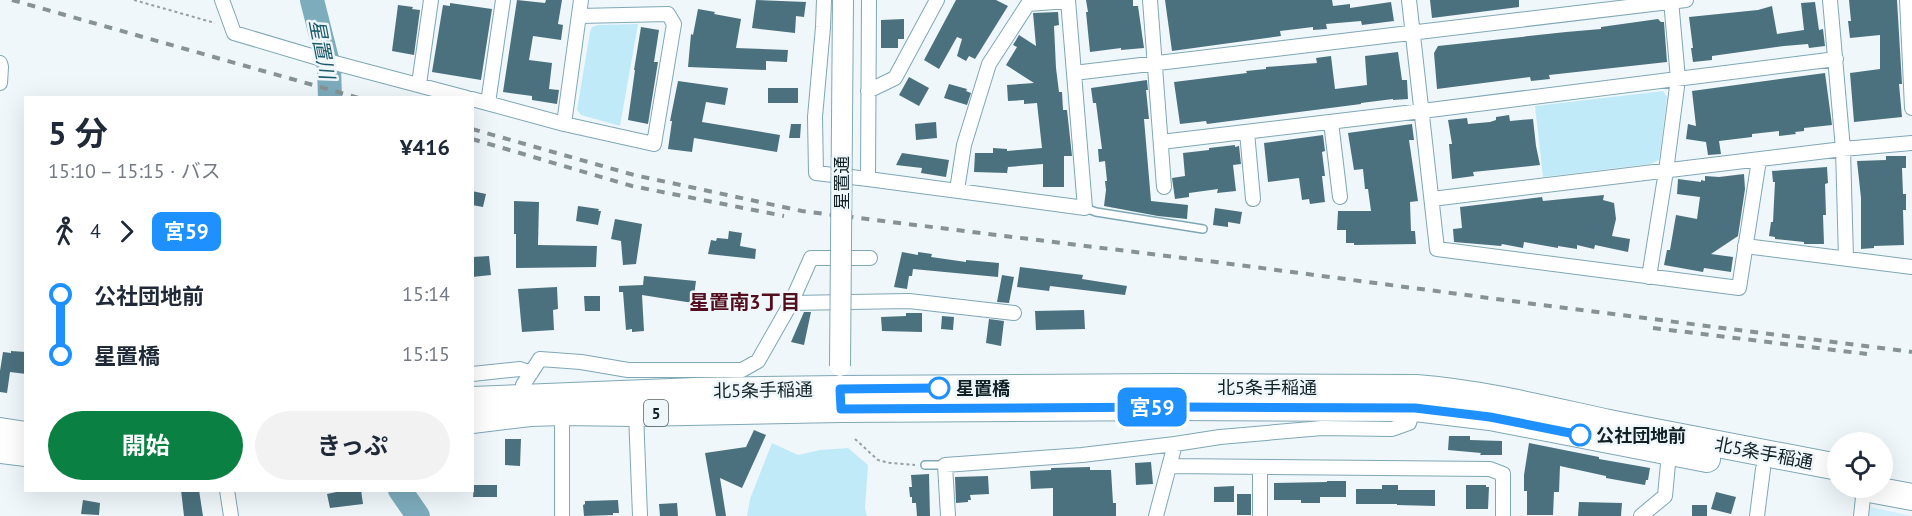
<!DOCTYPE html>
<html lang="ja">
<head>
<meta charset="utf-8">
<style>
	:root { --surface:#fff; --page:#f2f2f3; --text:#1f2937; --muted:#747a83; --accent:#0b8043 }
	body { margin:0; font-family:"PT Sans","Noto Sans JP",sans-serif; background:var(--page); color:var(--text); height:100vh; display:flex; flex-direction:column; font-size:22px; white-space:nowrap }
	* { box-sizing:border-box; margin:0 }
	p { font-size:20px; color:var(--muted) }
	.icon { flex:none; width:33px; height:33px; fill:none; stroke:currentColor; stroke-width:2; stroke-linecap:round; stroke-linejoin:round }
	.map { position:relative; flex:1; overflow:hidden }
	.side { position:absolute; left:24px; top:96px; width:450px; height:396px; display:flex; flex-direction:column; background:var(--surface); border-radius:0px; box-shadow:0 6px 24px #0002 }
	.side>* { flex:none }
	.badge { padding:0 12px; border-radius:9px; font-size:21px; line-height:39px }
	.buttons { position:absolute; left:1827px; top:432px; display:grid; gap:12px }
	.buttons a { display:grid; place-items:center; width:66px; height:66px; border-radius:50%; background:var(--surface); box-shadow:0 6px 24px #0002; font-size:30px }
	.map>.badge { position:absolute; translate:-50% -50%; box-shadow:0 0 0 3px #fff }
	.legs { display:flex; align-items:center; gap:9px; height:66px; padding:0 24px; font-size:20px }
	.legs p { margin-inline-start:auto }
	.head { display:flex; align-items:center; justify-content:space-between; height:102px; padding:0 24px }
	h1 { font-size:33px; font-weight:700; line-height:45px }
	.cta { display:flex; gap:12px; margin-top:auto; padding:12px 24px }
	.cta a { flex:1; height:69px; border-radius:36px; background:var(--accent); color:#fff; font-size:24px; font-weight:700; line-height:69px; text-align:center }
	.cta a+a { background:var(--page); color:var(--text) }
	ul { padding:0 24px; list-style:none }
	li { display:flex; align-items:center; gap:21px; height:60px; font-size:22px }
	li i { display:grid; place-items:center; width:9px; height:100%; margin:0 8px; background:currentColor }
	li i::after { content:''; width:15px; height:15px; margin:-8px; border:4px solid; border-radius:50%; background:var(--surface) }
	li p { margin-inline-start:auto }
	li:first-child i { background:linear-gradient(#0000 50%,currentColor 0) }
	li:last-child i { background:linear-gradient(currentColor 50%,#0000 0) }
	.map>svg:first-child { display:block }
	.built { fill:#d3f1fc }
	.green { fill:#c1eaf8 }
	.lines { fill:none; stroke-linecap:round; stroke-linejoin:round }
	.river { stroke:#7dacbc; stroke-width:24 }
	.building { fill:#4b717e }
	.lane-casing { stroke:#7fa7b5; stroke-width:10 }
	.street-casing { stroke:#7fa7b5; stroke-width:16 }
	.highway-casing { stroke:#7fa7b5; stroke-width:28 }
	.path { stroke:#949fa3; stroke-width:2; stroke-dasharray:3 3; stroke-linecap:butt }
	.lane { stroke:#fff; stroke-width:7 }
	.street { stroke:#fff; stroke-width:14 }
	.highway { stroke:#fff; stroke-width:26 }
	.rail { stroke:#869296; stroke-width:4; stroke-dasharray:8 8; stroke-linecap:butt }
	.secondary-bridge-casing { stroke:#7fa7b5; stroke-width:22; stroke-linecap:butt }
	.secondary-bridge { stroke:#fff; stroke-width:20 }
	.line-1-casing { stroke:#fff; stroke-width:14 }
	.line-1 { stroke:#1e90ff; stroke-width:9 }
	.stop-1-dot { fill:#fff; stroke:#1e90ff; stroke-width:3 }
	.labels { text-anchor:middle; dominant-baseline:central; stroke-width:5; stroke-linejoin:round; paint-order:stroke }
	.shield { fill:#eff7fa; stroke:#546166; stroke-width:1.5 }
	.shield-label { font-size:16px; font-weight:bold; fill:#112126 }
	.street-label { font-size:18px; fill:#112126; stroke:#eff7fa }
	.stop-label { font-size:18px; font-weight:bold; fill:#112126; stroke:#eff7fa; text-anchor:start }
	.water-label { font-size:20px; font-style:italic; fill:#1a596b; stroke:#eff7fa }
	.neighbourhood-label { font-size:20px; font-weight:bold; fill:#520d1f; stroke:#eff7fa }
</style>
</head>
<body>
<div class="map">
<svg width="1912" height="516" viewBox="0 0 1912 516">
	<rect width="100%" height="100%" fill="#eff7fa"/>
	<path class="built" d="M1870,507l42,9h-44z"/>
	<path class="green" d="M638,24l-18,102 -39,-11 -4,-5 13,-78 2,-5 6,-2z
		M1663,91l4,6 -8,63 -9,4 -107,13 -8,-71z
		M772,443l26,12 22,-5 28,-2 20,17 -3,43 2,8h-120l3,-17z"/>
	<g class="lines">
		<path class="river" d="M312,0l17,67 1,31
			M400,490l18,26"/>
	</g>
	<path class="building" d="M517,0l28,3 1,-3h16l-4,24 5,1 -2,15 -28,-4 -4,24 23,3 -3,26 10,1 -2,14 -25,-4v-4l-29,-4z
		M756,0l50,2 -2,15 -8,-1 -1,17 -43,-5z
		M956,0h40l12,6 -33,53 -6,-3 -3,5 -9,-5 5,-17 -5,-2 -18,32 -15,-9z
		M1086,0h47v6h5l6,42 -23,2v-2l-31,4 -4,-40h2z
		M1165,0h167l1,6 17,-2v4l41,-6 3,19 -32,4 -1,-4 -35,3 1,5 -14,1v-3l-33,4 1,5 -109,15z
		M1430,0h89v7l-87,11z
		M1849,0h48l5,84h-3l3,33 -48,5 -4,-49 30,-4v-34l-30,3 -2,-17h3z
		M1815,2l4,28 4,-1 2,17 -16,2 -1,-4 -24,2 -72,10v4l-19,2 -2,-14h2l-4,-31 69,-7 14,-4 5,28 27,-4 -3,-27z
		M450,3l42,6 -11,71 -49,-8 11,-67 7,1z
		M398,5l15,2 -1,2 8,1 -6,45 -22,-4z
		M698,9l17,3 -1,2 27,5 -5,29 52,2 -1,12 -21,-1v9l-78,-3 3,-33 2,1z
		M1058,12l1,13 -5,1 2,42 3,24h3l1,18h4l5,46h-8v31h-21v-23l-35,3 -1,6 -33,-1 1,-19h18v-5l14,1v2l35,-3 -5,-45 -13,1v-4l-16,1 -1,-16 27,-2 -28,-18 11,-18 -4,-2 6,-10 17,11 -3,-33z
		M904,19v20h-6v9h-17v-28z
		M1658,19l3,3h3l3,40 -118,13 1,4 -19,2 -1,-4 -93,12 -3,-36 4,-7 128,-14 35,-3v-2z
		M641,27l18,3 -5,32h4l-10,62 -20,-4 7,-50h-1z
		M1398,52l4,28h5l1,19 -15,1v-1l-32,4v1l-154,20 -1,-3 -26,3 -6,-42 73,-9 -1,-2 20,-2v-2l51,-4 -1,-5 15,-2 4,33 32,-4 -2,-29z
		M1825,73l7,52 -28,3v3l-9,1 1,2 -17,2v-5l-27,3v3l-33,4 2,13 -13,1 -2,-13 -20,-3 2,-15 8,2 -4,-35z
		M909,77l20,11 -10,18 -20,-11z
		M1147,80l1,10h-2l3,29h-5l7,82 37,4 -1,14 -29,-3 -54,-10 2,-16 -1,-9h2l-2,-20 -6,1 -1,-13h4l-6,-46h-3l-2,-15z
		M678,81l50,7 -3,17 -19,-3 -4,20 78,13 -3,17 -83,-14 -2,14 -24,-3 4,-28h-2z
		M949,84l18,5 -1,2 5,2 -4,12 -23,-7z
		M768,88h30v15h-30z
		M1509,115l1,6 23,-2 3,27 4,19 -67,7 1,4 -22,3 -3,-35h3l-4,-24 19,-2 1,6 22,-2 6,-2v-3z
		M936,122l1,16 -21,2 -1,-16z
		M791,124h10l-1,14h-11z
		M1412,124l2,16h-5l9,61 -8,1 1,29h4l1,13 -62,1v-2h-8v-13h-9l1,-19h33l-3,-22h-3l-2,-20 -9,1 -6,-37z
		M1323,135l2,16 -3,1 3,24h-3l3,26 -15,2 -1,-5 -7,1 -3,-22 -31,4 -4,-39z
		M1235,145v2l4,-1 2,18 -8,1 3,26 -19,2 1,-4 -29,4v4l-14,2 -3,-21 13,-2 -2,-23 26,-3v-2z
		M902,153l47,7 -3,17 -25,-4 1,-5 -26,-3z
		M1886,156h20v12h-4l1,26h3v16h-3l1,35 -30,1v2l-13,1v-51l-4,-37 29,-1z
		M1827,167l1,16 -3,1 1,31h-3l1,29h-20v-2l-29,-3v-2l-6,-1 2,-14h2l2,-40h-2l-1,-11z
		M1744,174l1,15 -7,47 -27,18 22,3 -2,15 -27,-4 -1,4 -39,-7 3,-15h3l6,-35 21,4 3,-22 -23,-3 1,-15 23,3v-2l4,1v-5l14,1z
		M472,191l14,3 -3,13 -11,-2z
		M1604,195l-1,5 11,3 2,16 -4,17 18,3 -2,13 -33,-7 -1,4 -17,-4v4l-19,-3v2l-34,-6 -1,6 -21,-4 -1,2 -47,-4 -1,-13 9,-1 -2,-21 82,-10 1,4z
		M514,201l25,1 -1,43 59,1 -1,21 -80,1v-34h-2z
		M578,206l21,3 -1,2h3l-3,14 -22,-4z
		M1215,208l27,4 -2,12 -12,-2v5l-15,-2z
		M615,219l27,5 -6,40 -13,1 -2,-24 -10,-2z
		M729,231l13,2 -2,13 16,3 -1,10 -47,-5 3,-14 5,1 1,-3 11,1z
		M902,252l16,3v-3l14,2 -1,3 35,5v-2l33,3 -1,14 -85,-8 -1,7h-3l-2,13 -13,-2z
		M489,256l2,19 -19,2v-20z
		M1020,267l63,8 -1,4 45,7 -2,9 -75,-9 -1,5 -32,-4z
		M1002,275l12,2 -5,26 -12,-1z
		M644,276l52,5 -3,22 -51,-8 2,36 -12,1v-3l-6,1 -3,-38h-4v-6l24,-1z
		M557,287l1,22 -5,1 1,20 -32,2 -4,-43z
		M584,296h16v15h-15z
		M1084,310l1,19 -49,1 -1,-19z
		M804,312h7l-7,33 -13,-3z
		M906,313h16v19l-40,-1 -1,-14 25,-1z
		M942,316l12,1 -1,13 -12,-1z
		M989,319l15,2 -3,25 -15,-3z
		M11,351l15,1v22l-16,-2 -3,21 -7,-1v-21l3,-19 8,1z
		M754,430l12,5 -24,53 -22,-10 6,38h-10l-11,-63 41,-6z
		M1449,436h21v4l32,1v14h-22l1,-2 -33,-3z
		M505,439h16l-1,27 -15,-1z
		M1529,443l70,14v2l51,9 -2,12h-2l-1,5 -39,-7v-2l-46,-10 -1,26h-5l-1,23h-26v-24h-3v-16z
		M1151,462l2,22 -17,1 -1,-22z
		M1090,467v3h21l2,33h3v13h-63v-28l-22,1 -1,-18 21,-1v-2z
		M929,474l1,42h-13l-1,-13h-4v-6h-2l-1,-10h3l-1,-12z
		M988,476l1,18 -19,1 1,5h-3v2l-12,1 -1,-26z
		M1327,481h19v16h-26v6h-19v-3h-27v-17l53,-1z
		M474,485h23v12h-24z
		M1382,485h16v5h37v16l-38,-1v-1h-41v-15h26z
		M1466,485h20v2h3l-1,22h-22z
		M1234,486v16h-20v-15z
		M181,490h18l4,26h-19z
		M346,490h15l2,14 -33,4 -3,-14z
		M1716,492l20,5 -5,17 -20,-5z
		M1237,494h14v21h-14z
		M83,500l17,3 -1,12 -18,-1z
		M618,500l1,13h-6v2l-29,1 -1,-11 2,-1v-3z
		M1579,502l43,1 -1,13h-43z
		M677,503l1,13h-18l-1,-12z
		M1692,505h15v11h-15z"/>
	<g class="lines">
		<defs>
			<path id="lane" d="M1085,208l11,4 107,17
				M925,465h20"/>
			<path id="street" d="M222,0l12,33 101,30 132,35
				M824,0l-1,27 -8,90 1,56 52,6 1,-179
				M1150,0l14,187
				M1409,0l28,249 302,39 20,-128
				M1830,0l13,149 3,109
				M1907,0l5,108
				M0,63l1,4 -1,16
				M1074,73l612,-73
				M419,84l12,-84
				M868,91l27,-13 42,-78
				M472,99l92,25 90,20 20,-120 -6,-10 -89,2
				M488,103l15,-103
				M1331,122l9,75
				M564,124l17,-124
				M1247,132l6,67
				M1161,142l261,-31 414,-52
				M868,179l217,29 -17,-208
				M957,190l7,-45 25,-81 39,-60 40,-3
				M1432,199l411,-50 69,-6
				M1745,246l167,21
				M1649,277l17,-106 12,-92 -7,-79
				M791,303l118,-2 105,12
				M472,374l48,-5 11,4
				M526,403l-3,-18 17,-26 41,3 47,8h114l16,-9 33,-58 20,-45h59
				M636,413l4,103
				M1170,466l320,3 13,5v42
				M227,490l4,26
				M562,516v-104
				M948,516l-3,-51 137,-10 93,-11
				M1156,516l19,-72 45,-7 102,-9 70,1 17,-6 6,-19
				M1260,516v-48
				M1641,516l24,-20 4,-43
				M1757,516l6,-47
				M1861,516l3,-28"/>
			<path id="highway" d="M472,400l224,-9 144,-2 335,-2 241,1c65,5 129,21 193,35 76,15 152,29 229,44
				M472,420l58,-7 32,-1 74,1 205,-4 334,-2 240,1 75,9 217,42
				M0,431l26,4
				M0,450l26,3
				M1864,488l48,9"/>
		</defs>
		<use href="#lane" class="lane-casing"/>
		<use href="#street" class="street-casing"/>
		<use href="#highway" class="highway-casing"/>
		<path class="path" d="M134,0l81,23
			M855,439l23,21 12,3 25,2"/>
		<use href="#lane" class="lane"/>
		<use href="#street" class="street"/>
		<use href="#highway" class="highway"/>
		<path class="rail" d="M12,0l347,98
			M472,129l162,46 168,36 414,51 326,43 370,47
			M472,139l160,47 152,30
			M1653,328l214,26"/>
		<defs>
			<path id="secondary-bridge" d="M840,366l3,-366"/>
		</defs>
		<use href="#secondary-bridge" class="secondary-bridge-casing"/>
		<use href="#secondary-bridge" class="secondary-bridge"/>
	</g>
	<g class="lines">
		<defs>
			<path id="line-1" d="M939,388l-99,1 1,20 334,-2 240,1 75,9 90,18"/>
		</defs>
		<use href="#line-1" class="line-1-casing"/>
		<use href="#line-1" class="line-1"/>
	</g>
	<g class="stop-1-dot">
		<circle cx="939" cy="388" r="10"/>
		<circle cx="1580" cy="435" r="10"/>
	</g>
	<g class="labels">
		<rect class="shield" x="644" y="400" width="24" height="26" rx="4.5"/>
		<g class="shield-label">
			<text x="656" y="413">5</text>
		</g>
		<g class="street-label">
			<text transform="translate(841 183) rotate(-90)">星置通</text>
			<text x="1267" y="387">北5条手稲通</text>
			<text transform="translate(763 390) rotate(-1)">北5条手稲通</text>
			<text transform="translate(1764 453) rotate(11)">北5条手稲通</text>
		</g>
		<g class="stop-label">
			<text x="956" y="388">星置橋</text>
			<text x="1596" y="435">公社団地前</text>
		</g>
		<g class="water-label">
			<text transform="translate(322 49) rotate(79)">星置川</text>
		</g>
		<g class="neighbourhood-label">
			<text x="745" y="302">星置南3丁目</text>
		</g>
	</g>
</svg>
<div class="buttons">
<a><svg class="icon" aria-label="locate" viewBox="0 0 24 24"><circle cx="12" cy="12" r="6"/><path d="M12 2v4M12 18v4M2 12h4M18 12h4"/></svg></a>
</div>
<b class="badge" style="left:1152px;top:407px;background:#1e90ff;color:#fff">宮59</b>
<section class="side">
<div class="head"><div><h1>5 分</h1><p>15:10 – 15:15 · バス</p></div><b>¥416</b></div>
<div class="legs"><svg class="icon" aria-label="walk" viewBox="0 0 24 24"><circle cx="13" cy="4" r="2"/><path d="M13 8l-2 6 4 7M11 14l-3 7M7 12l3-4h3l4 4"/></svg>4<svg class="icon" aria-label="forward" viewBox="0 0 24 24"><path d="M9 5l7 7-7 7"/></svg><b class="badge" style="background:#1e90ff;color:#fff">宮59</b></div>
<ul>
<li><i style="color:#1e90ff"></i><b>公社団地前</b><p>15:14</p></li>
<li><i style="color:#1e90ff"></i><b>星置橋</b><p>15:15</p></li>
</ul>
<div class="cta"><a>開始</a><a>きっぷ</a></div>
</section>
</div>
</body>
</html>
